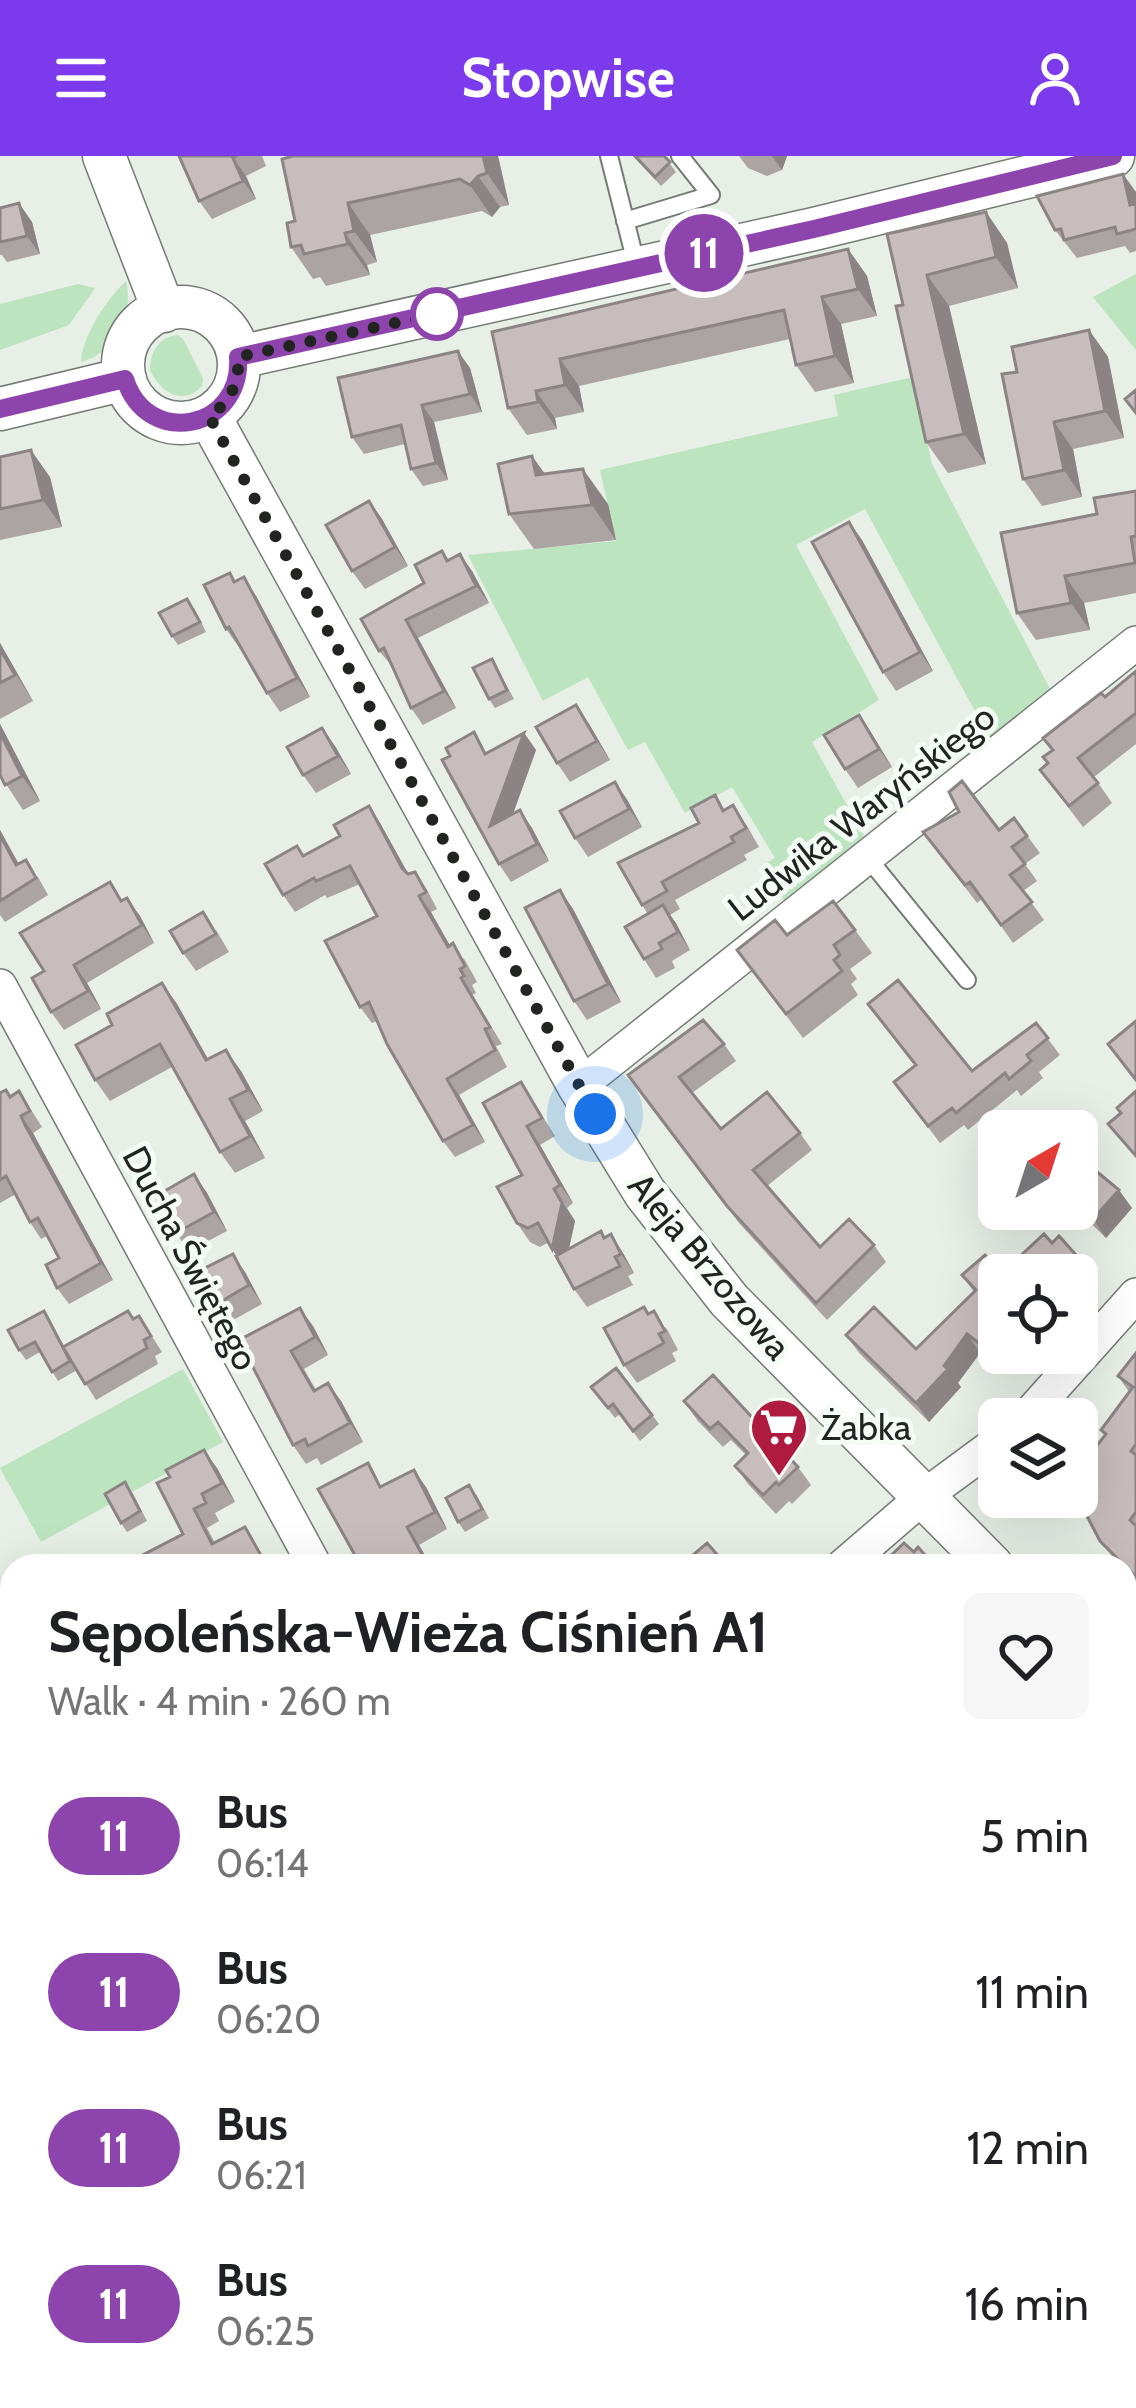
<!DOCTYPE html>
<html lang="en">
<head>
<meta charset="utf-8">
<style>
	:root { --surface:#fff; --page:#f6f6f6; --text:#202124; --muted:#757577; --accent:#7c3aed }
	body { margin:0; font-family:Cabin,sans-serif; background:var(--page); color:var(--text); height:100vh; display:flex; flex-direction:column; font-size:45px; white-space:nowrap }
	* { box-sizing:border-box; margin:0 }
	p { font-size:39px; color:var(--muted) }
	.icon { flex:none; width:66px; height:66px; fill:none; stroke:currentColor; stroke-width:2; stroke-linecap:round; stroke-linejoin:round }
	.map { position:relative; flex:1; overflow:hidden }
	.drawer { position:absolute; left:0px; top:1398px; width:1137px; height:855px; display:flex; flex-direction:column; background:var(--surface); border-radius:36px 36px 0 0; box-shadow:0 12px 48px #0002 }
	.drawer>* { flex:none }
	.badge { padding:0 24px; border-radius:39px; font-size:42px; line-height:78px }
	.needle { width:78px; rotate:39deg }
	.tools { position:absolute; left:978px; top:954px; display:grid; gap:24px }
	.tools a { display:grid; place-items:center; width:120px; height:120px; border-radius:18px; background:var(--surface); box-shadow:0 12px 48px #0002; font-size:60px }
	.you { position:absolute; width:60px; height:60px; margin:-30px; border:9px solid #fff; border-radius:50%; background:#1a73e8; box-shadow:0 0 0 18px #1a73e833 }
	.map>.badge { position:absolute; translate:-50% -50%; box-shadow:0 0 0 6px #fff }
	.round { display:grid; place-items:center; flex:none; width:126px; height:126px; border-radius:18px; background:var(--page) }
	.overview { display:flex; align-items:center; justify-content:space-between; height:204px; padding:0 48px }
	h1 { font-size:57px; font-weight:800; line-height:90px }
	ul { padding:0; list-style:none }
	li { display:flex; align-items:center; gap:36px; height:156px; padding:0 48px }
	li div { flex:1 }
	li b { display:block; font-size:45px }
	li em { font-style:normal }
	li .badge { min-width:132px; font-weight:700; text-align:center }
	header { display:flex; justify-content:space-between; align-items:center; height:156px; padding:0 48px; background:var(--accent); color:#fff; font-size:54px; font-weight:800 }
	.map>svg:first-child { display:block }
	.green { fill:#bce4be }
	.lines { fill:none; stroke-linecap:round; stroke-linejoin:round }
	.service-casing { stroke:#747b74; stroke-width:20 }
	.minor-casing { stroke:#747b74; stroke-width:36 }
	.tertiary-casing { stroke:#747b74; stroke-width:45 }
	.service { stroke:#fff; stroke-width:16 }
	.minor { stroke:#fff; stroke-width:33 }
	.tertiary { stroke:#fff; stroke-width:42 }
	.wall { fill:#aca3a3 }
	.shaded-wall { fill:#8c8484 }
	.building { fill:#c8bdbd; stroke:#8c8484; stroke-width:3 }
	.line-casing { stroke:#fff; stroke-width:27 }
	.line { stroke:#8e44ad; stroke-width:18 }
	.walk { stroke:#212421; stroke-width:12; stroke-dasharray:0 21.6 }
	.stop-dot { fill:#fff; stroke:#8e44ad; stroke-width:6 }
	.labels { text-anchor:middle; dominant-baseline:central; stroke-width:10; stroke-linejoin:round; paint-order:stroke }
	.street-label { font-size:36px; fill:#212421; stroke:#f4fcf5 }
	.poi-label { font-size:36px; fill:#212421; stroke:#f4fcf5; text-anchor:start }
</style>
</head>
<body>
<header><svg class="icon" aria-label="menu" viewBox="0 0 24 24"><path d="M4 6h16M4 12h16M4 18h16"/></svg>Stopwise<svg class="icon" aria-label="person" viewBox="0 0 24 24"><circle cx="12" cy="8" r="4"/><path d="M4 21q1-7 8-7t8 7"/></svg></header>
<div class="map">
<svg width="1136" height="2252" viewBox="0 0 1136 2252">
	<rect width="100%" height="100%" fill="#e7efe7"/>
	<path class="green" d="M1136,118v76l-43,-53z
		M126,125c8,35 -9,71 -45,81 1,-26 26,-63 45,-81z
		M78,128l17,4 -26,37 -69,25v-46z
		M178,179l5,4 20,39 -1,8c-19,21 -42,6 -52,-16 0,-17 9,-34 28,-35z
		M913,221l19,87 118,225 -61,48 -124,-228 -69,36 83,155 -67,42 52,94 -80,64 -22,-34 13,-8 -43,-71 -47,26 -40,-71 -17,8 -40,-73 -45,24 -75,-146 148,-14 -16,-71 238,-54 -4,-21z
		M183,1213l40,73 -182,100 -41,-74z
		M1125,2119l11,2v131h-208l12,-11h185z"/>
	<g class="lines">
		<defs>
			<path id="service" d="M609,0l28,111
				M625,65l86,-26 -31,-39
				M867,701l100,123
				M0,2065l12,15
				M93,2252l2,-11"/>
			<path id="minor" d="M0,830l315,580
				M579,930l557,-443
				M1025,1263l111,-124
				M843,1410l80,-69 76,-56
				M0,1703l12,22
				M0,1951l12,-7
				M1125,2101h11
				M683,2241l11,11
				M902,2252l11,-11"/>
			<path id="tertiary" d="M104,0l60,155
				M123 209a58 58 0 1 1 116 0a58 58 0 1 1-116 0Z
				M239,201l575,-128 299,-73
				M0,253l125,-30
				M209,260l370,670 66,107 84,107 263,266
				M1125,1543l11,11"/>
		</defs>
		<use href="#service" class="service-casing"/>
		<use href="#minor" class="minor-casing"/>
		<use href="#tertiary" class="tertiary-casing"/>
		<use href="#service" class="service"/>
		<use href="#minor" class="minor"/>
		<use href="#tertiary" class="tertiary"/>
	</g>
	<path class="wall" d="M179,0h83l4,10 -20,10 10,23 -44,20 -13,-18z
		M498,0l11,49 -9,2 -8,10 -10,-6 -112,24 7,27 -10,3 3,10 -44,11 -6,-9 -7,2 -22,-32 4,-26 -13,-62z
		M633,0h31l12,16 -15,14z
		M739,0h48l-5,14 -15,6 -19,-8z
		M1123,18l13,19v58l-6,2 -5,-7 -48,12 -22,-28z
		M0,52l32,14 8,32 -33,8 -5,-7h-2z
		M986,56l21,31 11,45 -69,18 37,158 -38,9 -22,-31 -23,-137 -16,-71z
		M848,93l19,27 10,40 -36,8 13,59 -39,9 -19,-27 -6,-26 -211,47 5,26 -29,6 2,11 -30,6 -19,-27 -16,-76z
		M1089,174l19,27 16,81 -51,11 9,48 -40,9 -19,-27 -6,-107z
		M470,212l12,44 -48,10 14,58 -25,6 -12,-17 -6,-25 -41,10 -12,-17z
		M532,300l13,18 63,30 8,36 -82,9 -25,-35z
		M0,301l50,20 12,50 -62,13z
		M1136,335v102l-52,10 6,27 -54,10 -19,-27 80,-99z
		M369,345l13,18 26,47 -43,23 -13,-18z
		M849,366l13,18 71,131 -37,20 -13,-19z
		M442,395l7,9 23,11 17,32 -71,35 38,70 -33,17 -12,-17 -18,-41 -14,-16 45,-68z
		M230,417l6,8 20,15 54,101 -30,15 -13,-19 -27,-47 -1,1 -13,-18z
		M194,452l12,24 -28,13 -6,-9z
		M0,487l33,58 -33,18z
		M492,503l22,40 -19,9 -6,-9z
		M1136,515v73l-42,33 18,26 -29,24 -43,-57 8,-6 4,-13 53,-54z
		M859,559l33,52 -34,21 -13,-19z
		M0,568l40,77 -17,9 -23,-35z
		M589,568l21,36 -40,22 -13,-19z
		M524,577l12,17 -23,64 19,14 17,33 -38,21 -12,-18 -12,-111z
		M335,590l16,28 -35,19 -13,-18z
		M615,626l27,45 -54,30 -13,-19z
		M715,639l10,15 21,14 13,23 -15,8 3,5 -72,40 5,9 -10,6 20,35 -18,11 3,7 -19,10 -12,-19 4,-45 -6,-9 57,-82z
		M1014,662l26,35 -15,11 12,17 -14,10 21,29 -31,23 -31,-44 -5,4 -54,-71 76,-2z
		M380,667l28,51 7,-2 11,16 11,21 -6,3 4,10 14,24 16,14 12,22 -5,3 4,8 -4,2 30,49 -6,2 11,21 -48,28 26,47 -30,15 -12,-16 -66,-120 -5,2 -12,-16 17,-91 -17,-32 -33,14 -2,-3 -30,17 -12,-17 14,-49 7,10z
		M0,674l19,34 19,13 10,18 -43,27 -5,-7z
		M560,734l13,19 48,93 -34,18 -13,-19z
		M123,744l17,16 14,27 -67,40 14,26 -37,21 -13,-18 -7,-41z
		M216,774l13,22 -33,19 -13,-18z
		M855,774l17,23 -22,16 7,10 -6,5 7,11 -55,43 -66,-88 50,-15z
		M162,827l15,21 31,55 33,12 22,40 -18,10 20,37 -30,15 -15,-21 -48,-85 -62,34 -15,-21 17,-55z
		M868,848l104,67 64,-48 24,32 -21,17 4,6 -22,18 -4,-6 -49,40 -4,-5 -24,18 -46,-61 21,-16z
		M724,888l12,17 -44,32 29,36 79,4 12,17 -45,36 53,61 54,-2 12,17 -59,58 -88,-97 -99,-131z
		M521,926l34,54 -15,9 33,58 -6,5 8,13 -6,27 32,-17 4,6 18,16 11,20 -6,3 5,9 -46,22 -13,-18 -25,-47 -9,5 -10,-5 -13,-19 5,-48z
		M19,935l23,36 -9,6 4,9 76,138 -44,24 -12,-16 2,-30 -12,-22 -6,3 -11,-17 -14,-28 -16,9v-110l11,3z
		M194,1018l13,19 20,38 -38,20 -13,-18z
		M1077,1025l55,27 -26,30 -30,-29z
		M1052,1087l24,12 13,18 -12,11v-9h-78v78h4l-10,9 -13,-9 -22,30 3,4 -32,35 -70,-69 -13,-18 70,14 58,-57 -12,-17 40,-2z
		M245,1116l17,32 -34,19 -13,-18z
		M44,1155l20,35 75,-30 23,36 -7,4 3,8 -62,36 -19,-30 -19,11 -18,-29 -14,8 -7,-10z
		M648,1158l19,15 11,21 -6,3 4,8 -39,22 -13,-18z
		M313,1170l15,29 -24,14 12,21 25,11 22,41 -42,23 -4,-7 -11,6 -13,-19 -54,-105z
		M1136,1197v229l-11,-11v-5h-5l-20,-25 4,-106 -3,-5 28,-38 -11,-16z
		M616,1212l43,56 -19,17 -20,-27 -5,4 -24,-31z
		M684,1245l114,66 13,18 -19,19 -3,-3 -13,13 -28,-30 -13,-18 11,-11 -15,-15 -8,7 -26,-27z
		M217,1312l18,34 -20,11 4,8 -12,7 8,15 30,-16 24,39h-128l42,-32 -26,-51z
		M383,1330l43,1 21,42 -28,16 12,21h-70z
		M132,1336l15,29 -20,11 -6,-9z
		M476,1338l13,24 -24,14 -7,-10z
		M0,1467l12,22v81l-3,1 -9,-13z
		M12,1817v73l-4,3 -8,-11v-64z
		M12,2162v66l-12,-16v-46z
		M327,2241h42l-11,10 -26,-5z
		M570,2241h30l-11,11h-9z
		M747,2241h76l-6,6 3,5h-62z"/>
	<path class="shaded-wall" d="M483,0h15l11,49 -22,-32z
		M772,0h15l-5,14z
		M233,2l13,18 10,23 -13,-18z
		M1123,18l13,18v21l-6,-8z
		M478,20l22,31 -8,10 -22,-32z
		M19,47l13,19 8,32 -13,-18z
		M348,47l22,32 7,27 -23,-31z
		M986,56l21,31 11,45 -22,-31z
		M345,77l22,32 3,10 -22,-31z
		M848,93l19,27 10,40 -19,-27z
		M927,119l22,31 37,158 -22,-30z
		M822,141l19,27 13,59 -19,-27z
		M1089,174l19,27 16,81 -19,-27z
		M458,195l12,17 12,44 -12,-18z
		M560,203l19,27 5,26 -19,-27z
		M536,235l19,27 2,11 -19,-27z
		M422,249l12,17 14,58 -12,-17z
		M1054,266l19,27 9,48 -18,-27z
		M31,294l19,27 12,50 -19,-27z
		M532,300l25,35 4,19 -25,-35z
		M583,313l25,35 8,36 -24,-35z
		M369,345l13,18 26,47 -13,-19z
		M849,366l13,18 71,131 -13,-19z
		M460,398l12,17 17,32 -13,-17z
		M1065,420l19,27 6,27 -19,-27z
		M244,421l12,19 54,101 -13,-19z
		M406,464l12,18 38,70 -12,-17z
		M0,487l33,58 -33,-52z
		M576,549l13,19 21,36 -13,-19z
		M859,559l13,19 20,33 -13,-18z
		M0,568l40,77 -18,-25 -22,-43z
		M322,572l13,18 16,28 -13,-18z
		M524,577l12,17 -34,94 -12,-18z
		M615,626l13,19 14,26 -13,-18z
		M369,650l11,17 34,61 -12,-16z
		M520,654l12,18 17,33 -12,-17z
		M0,674l28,52 -12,-17 -16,-30z
		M560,734l13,19 48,93 -13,-18z
		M419,740l12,16 29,51 -12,-16z
		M127,742l13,18 14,27 -12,-18z
		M663,749l13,18 14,27 -12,-18z
		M74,809l13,18 14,26 -13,-18z
		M162,827l15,21 44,78 -15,-22z
		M226,894l15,21 22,40 -15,-21z
		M447,923l12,16 26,47 -12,-17z
		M230,943l15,22 20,37 -15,-22z
		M21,960l12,17 80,147 -12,-17z
		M527,970l13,19 33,58 -13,-18z
		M194,1018l13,19 20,38 -13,-19z
		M554,1033l21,32 -10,46 -13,-18z
		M1119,1034l13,18 -26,30 -13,-19z
		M611,1078l12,19 11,20 -13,-19z
		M233,1098l12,18 17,32 -13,-19z
		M300,1152l13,18 15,29 -13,-18z
		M967,1178l13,19 -22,30 3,4 -32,35 -13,-19z
		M328,1227l13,18 22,41 -13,-19z
		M204,1294l13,18 18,34 -13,-19z
		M414,1314l12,17 21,42 -12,-17z
		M407,1371l12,18 12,21 -8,-10z"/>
	<path class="building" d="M179,0h57l-3,2 10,23 -44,20z
		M293,0h190l4,17 -9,3 -8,9 -10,-6 -112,24 6,28 -9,2 3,11 -44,10 -3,-9 -10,2 -4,-24 8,-2 -13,-62z
		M635,0h29l6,6 -15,15z
		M1123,18l7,31 6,-2v26l-19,5 -2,-7 -51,13 -3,-11 -6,1 -18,-34z
		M19,47l8,33 -27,6v-34z
		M986,56l10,45 -69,18 37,159 -38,8 -30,-136 7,-1 -16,-71z
		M848,93l10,40 -36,8 13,59 -39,9 -12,-55 -224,49 5,26 -29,6 2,11 -30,6 -16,-76z
		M1089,174l16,81 -51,11 10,48 -41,9 -21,-105 15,-2 -5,-25z
		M458,195l12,43 -48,11 14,58 -25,6 -10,-44 -49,12 -14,-59z
		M1136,234v23l-11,-14z
		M31,294l12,50 -43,9v-52z
		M532,300l4,19 47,-6 9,36 -83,9 -11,-50z
		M1136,335v45l-5,1 4,26 -70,13 6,27 -54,10 -16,-80 96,-19 -3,-16z
		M369,345l26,46 -43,24 -26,-46z
		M849,366l71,130 -37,20 -71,-130z
		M442,395l5,10 13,-7 16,32 -70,34 38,71 -33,17 -27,-60 -5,3 -18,-32 63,-36 -9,-18z
		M230,417l4,9 10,-5 53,101 -30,15 -38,-66 -3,2 -22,-44z
		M187,443l13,23 -28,14 -13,-23z
		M0,493l15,26 -15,8z
		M492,503l15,31 -18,9 -16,-31z
		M1136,515v42l-58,45 20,25 -29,23 -29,-36 8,-7 -5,-6 10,-7 -10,-12 58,-45 4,4z
		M576,549l21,36 -40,22 -21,-36z
		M859,559l20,34 -34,20 -21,-34z
		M322,572l16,28 -35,19 -16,-28z
		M474,576l11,22 39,-21 -34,93 30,-16 17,34 -38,20 -57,-104 8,-4 -4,-8z
		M0,577l22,43 -17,9 -5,-10z
		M962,625l37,49 15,-12 13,18 -15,11 13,17 -15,11 22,27 -31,23 -31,-43 -5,3 -42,-53 36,-20 -10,-20z
		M615,626l14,27 -54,29 -15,-27z
		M715,639l8,16 10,-6 13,23 -15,9 3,5 -72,40 5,9 -25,14 -24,-42 81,-40 -8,-15z
		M369,650l33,62 6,6 7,-2 11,20 -7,4 5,9 24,42 5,-4 12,23 -5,3 4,7 -3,2 29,49 -5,2 10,21 -48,29 26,46 -30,16 -56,-97 -18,-42 -9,5 -35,-66 52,-25 -27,-50 -34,15 -2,-3 -31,17 -18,-31 32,-18 6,10 37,-20 -6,-11z
		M0,679l16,30 10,-5 10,18 -36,23z
		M110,726l11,19 6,-3 15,27 -68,40 14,26 -37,21 -19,-34 12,-7 -24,-38z
		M560,734l48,94 -34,17 -49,-93z
		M833,745l22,29 -21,15 6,10 -6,5 8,11 -56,43 -49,-64 38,-30 12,15z
		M663,749l15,27 -19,11 3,6 -18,10 -19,-32z
		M203,756l13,22 -33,19 -13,-22z
		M898,824l74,91 64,-48 12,15 -21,17 4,6 -22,18 -4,-6 -49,40 -4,-5 -24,18 -34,-44 22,-17 -48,-61z
		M162,827l44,77 20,-10 22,40 -18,9 20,37 -30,16 -60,-108 -65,36 -19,-35 36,-20 -5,-11z
		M703,864l21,24 -45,33 42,52 46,-37 33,41 -47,37 67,77 29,-28 25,26 -58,58 -89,-97 -99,-131z
		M1136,865v59l-28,-36z
		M521,926l21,36 -15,8 33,59 -6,4 8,14 -10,46 -14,-26 -10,5 -11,-5 -20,-36 25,-12 -39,-72z
		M6,934l4,7 9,-6 11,20 -9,5 4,9 76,138 -44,25 -11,-23 13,-7 -21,-40 -8,4 -24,-46 -6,4v-87z
		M1136,935v65l-28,-32 13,-11 -4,-5z
		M1090,1010l29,24 -26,29 -16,-14v-24z
		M194,1018l20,38 -38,21 -20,-37z
		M601,1075l3,7 7,-4 10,20 -6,3 5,9 -46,23 -18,-33z
		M1044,1078l8,9 7,-7 17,19 -20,19 1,1h-58v51l-19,18 -13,-10 -23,32 4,3 -32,34 -70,-68 28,-28 42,42 60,-59 -14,-15 23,-20 17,18z
		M233,1098l16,31 -34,20 -16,-34z
		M644,1151l4,7 6,-3 11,20 -6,3 5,9 -40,22 -20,-37z
		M300,1152l15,29 -24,14 23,40 14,-8 22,40 -42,23 -3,-7 -12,6 -54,-105z
		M44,1155l26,50 -18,11 -17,-30 -16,8 -11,-20z
		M128,1155l5,8 6,-3 12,20 -7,4 3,8 -62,36 -22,-37z
		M1136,1197v91l-5,7 5,4v57l-6,8 6,6v51l-36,-36 -23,-44v-26l29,-37 -5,-4 32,-43 -15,-11z
		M616,1212l36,47 -19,16 -20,-27 -5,4 -17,-21z
		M713,1219l85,92 -19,18 -3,-3 -13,13 -28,-29 13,-13 -30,-31 -8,7 -26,-28z
		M204,1294l18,33 -20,11 4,9 -12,6 18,35 33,-17 18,32 -14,7h-33l-5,-10 -17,10h-53l-4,-8 46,-24 -26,-51 13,-6 -4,-7z
		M368,1307l12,24 34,-17 21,42 -28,15 16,29 -11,6 2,4h-53l-43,-77z
		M125,1326l15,29 -19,12 -16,-29z
		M469,1329l13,24 -24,13 -12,-24z
		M707,1387l20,23h-47z
		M904,1387l10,9 4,-5 17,19h-55z
		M0,1472l10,18 2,-1v56l-12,6z
		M12,1583v58l-3,1 -9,-17v-35z
		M1125,1618l11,11v47l-11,-12z
		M1136,1706v93l-11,-15v-69z
		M10,1813l2,5v44l-12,9v-53z
		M1136,1921v90l-11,-13v-68z
		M12,2162v44l-12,3v-43z
		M752,2241h59l5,5 -6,6h-48z"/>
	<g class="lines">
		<defs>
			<path id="line" d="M0,253l125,-30c22,70 118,51 113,-22l576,-128 299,-73"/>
		</defs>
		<use href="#line" class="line-casing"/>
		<use href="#line" class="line"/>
		<path class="walk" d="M437,158l-199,43c2,25 -8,46 -29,59l386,698"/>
	</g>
	<defs>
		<symbol id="supermarket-pin" viewBox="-11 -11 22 30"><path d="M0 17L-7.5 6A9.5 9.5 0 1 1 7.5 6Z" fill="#af1b3f" stroke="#f4fcf5"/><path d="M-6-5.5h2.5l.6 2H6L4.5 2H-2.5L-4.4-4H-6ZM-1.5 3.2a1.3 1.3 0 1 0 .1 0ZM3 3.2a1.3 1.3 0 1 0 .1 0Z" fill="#fff"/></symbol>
	</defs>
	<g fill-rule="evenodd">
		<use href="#supermarket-pin" x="746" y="1238" width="66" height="90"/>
	</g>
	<circle class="stop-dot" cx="437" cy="158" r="24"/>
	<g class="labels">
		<g class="street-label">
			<text transform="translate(861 656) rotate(-38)">Ludwika Waryńskiego</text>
			<text transform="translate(191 1102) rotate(62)">Ducha Świętego</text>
			<text transform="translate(710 1110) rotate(50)">Aleja Brzozowa</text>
		</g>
		<g class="poi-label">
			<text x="821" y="1271">Żabka</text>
		</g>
	</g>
</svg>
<div class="tools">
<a><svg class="needle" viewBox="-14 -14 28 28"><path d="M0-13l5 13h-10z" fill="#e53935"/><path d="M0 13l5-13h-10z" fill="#757577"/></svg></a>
<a><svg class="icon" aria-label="locate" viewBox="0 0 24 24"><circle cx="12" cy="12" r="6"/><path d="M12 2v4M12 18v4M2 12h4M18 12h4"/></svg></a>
<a><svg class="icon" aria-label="layers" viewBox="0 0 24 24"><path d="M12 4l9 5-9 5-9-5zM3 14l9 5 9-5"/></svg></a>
</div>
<div class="you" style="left:595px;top:958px"></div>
<b class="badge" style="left:704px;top:97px;background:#8e44ad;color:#fff">11</b>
<section class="drawer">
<div class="overview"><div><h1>Sępoleńska-Wieża Ciśnień A1</h1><p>Walk · 4 min · 260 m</p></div><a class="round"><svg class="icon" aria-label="heart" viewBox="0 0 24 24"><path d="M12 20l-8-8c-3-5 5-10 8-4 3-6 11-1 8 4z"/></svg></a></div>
<ul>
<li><span class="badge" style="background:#8e44ad;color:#fff">11</span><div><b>Bus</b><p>06:14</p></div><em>5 min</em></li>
<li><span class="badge" style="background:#8e44ad;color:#fff">11</span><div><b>Bus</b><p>06:20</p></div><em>11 min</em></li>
<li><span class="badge" style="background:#8e44ad;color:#fff">11</span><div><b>Bus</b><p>06:21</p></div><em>12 min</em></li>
<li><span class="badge" style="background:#8e44ad;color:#fff">11</span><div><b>Bus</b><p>06:25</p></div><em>16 min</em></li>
</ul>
</section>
</div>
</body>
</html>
